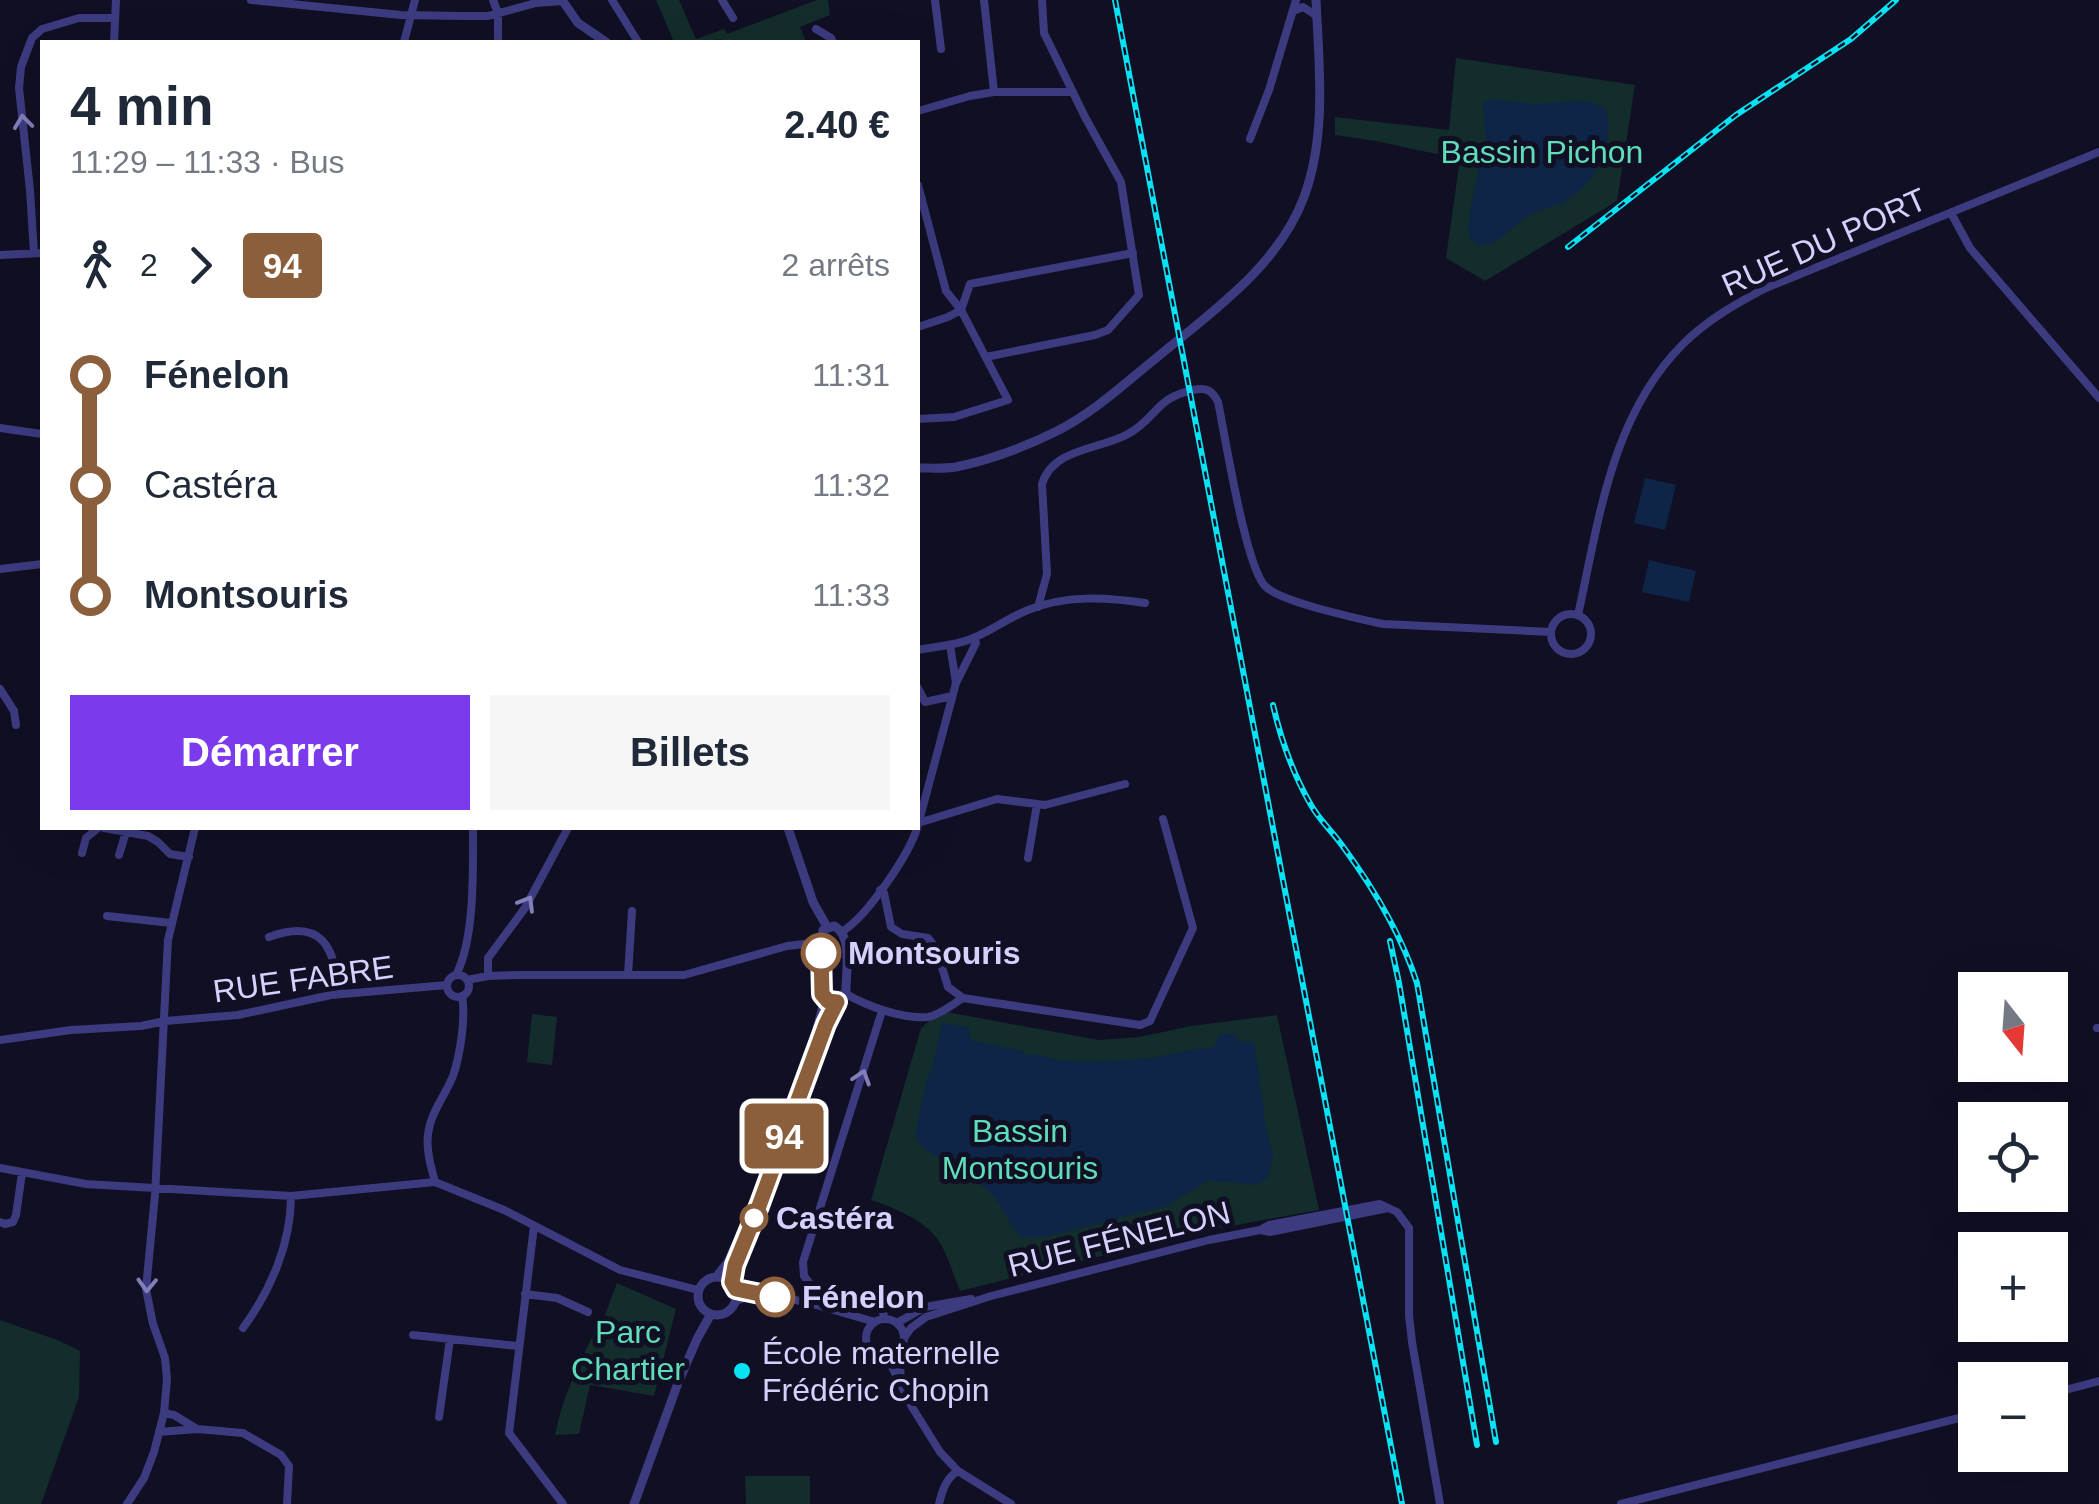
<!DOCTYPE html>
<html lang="fr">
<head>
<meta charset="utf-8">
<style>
	:root { --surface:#fff; --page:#f6f6f7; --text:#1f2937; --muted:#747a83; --accent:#7c3aed }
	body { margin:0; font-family:Arial,sans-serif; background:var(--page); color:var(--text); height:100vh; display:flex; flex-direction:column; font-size:38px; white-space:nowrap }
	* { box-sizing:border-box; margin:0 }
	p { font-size:32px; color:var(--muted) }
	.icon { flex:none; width:55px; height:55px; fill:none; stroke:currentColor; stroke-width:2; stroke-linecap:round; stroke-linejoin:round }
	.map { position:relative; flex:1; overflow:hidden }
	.details { position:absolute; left:40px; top:40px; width:880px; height:790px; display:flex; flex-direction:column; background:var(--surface); border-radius:0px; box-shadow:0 10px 40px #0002 }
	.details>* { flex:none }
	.badge { padding:0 20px; border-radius:8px; font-size:35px; line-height:65px }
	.needle { width:65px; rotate:163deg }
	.buttons { position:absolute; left:1958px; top:972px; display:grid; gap:20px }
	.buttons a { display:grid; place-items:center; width:110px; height:110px; border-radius:0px; background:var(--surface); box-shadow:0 10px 40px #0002; font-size:50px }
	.map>.badge { position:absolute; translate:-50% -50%; box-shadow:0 0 0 5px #fff }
	.legs { display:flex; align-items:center; gap:15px; height:110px; padding:0 30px; font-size:32px }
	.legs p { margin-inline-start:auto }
	.summary { display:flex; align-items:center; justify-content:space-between; height:170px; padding:0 30px }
	h1 { font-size:55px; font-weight:600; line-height:75px }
	.primary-button { display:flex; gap:20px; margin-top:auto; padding:20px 30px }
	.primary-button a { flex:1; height:115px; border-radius:0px; background:var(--accent); color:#fff; font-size:40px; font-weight:600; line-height:115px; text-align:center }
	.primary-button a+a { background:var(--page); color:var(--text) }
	ul { padding:0 30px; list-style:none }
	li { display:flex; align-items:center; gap:35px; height:110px; font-size:38px }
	li i { display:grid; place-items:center; width:15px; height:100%; margin:0 12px; background:currentColor }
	li i::after { content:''; width:25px; height:25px; margin:-12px; border:8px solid; border-radius:50%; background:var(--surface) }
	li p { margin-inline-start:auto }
	li:first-child i { background:linear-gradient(#0000 50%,currentColor 0) }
	li:last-child i { background:linear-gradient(currentColor 50%,#0000 0) }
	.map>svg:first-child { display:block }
	.green { fill:#122d2b }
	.water { fill:#0e2547 }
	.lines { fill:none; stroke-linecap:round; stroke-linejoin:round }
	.minor { stroke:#3c3b80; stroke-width:8 }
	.tertiary { stroke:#3c3b80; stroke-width:9 }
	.rail-casing { stroke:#07e3f5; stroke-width:6 }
	.rail { stroke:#110f23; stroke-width:2.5; stroke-dasharray:8; stroke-linecap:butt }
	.oneway { stroke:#817eb9 }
	.line-1-casing { stroke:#fff; stroke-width:22 }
	.line-1 { stroke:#8b5e3c; stroke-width:15 }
	.stop-1-dot { fill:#fff; stroke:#8b5e3c; stroke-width:5 }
	.poi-dot { fill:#07e3f5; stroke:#110f23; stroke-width:4 }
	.labels { text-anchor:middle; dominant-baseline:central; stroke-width:10; stroke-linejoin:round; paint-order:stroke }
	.park-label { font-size:32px; fill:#5fdcb9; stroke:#110f23 }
	.street-label { font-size:32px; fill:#d5d1fe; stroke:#110f23 }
	.stop-label { font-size:32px; font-weight:bold; fill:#d5d1fe; stroke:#110f23; text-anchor:start }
	.poi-label { font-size:32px; fill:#d5d1fe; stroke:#110f23; text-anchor:start }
</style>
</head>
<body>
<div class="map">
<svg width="2099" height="1504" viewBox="0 0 2099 1504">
	<rect width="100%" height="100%" fill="#110f23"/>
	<path class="green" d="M656,0h23l17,39 28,-10 3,5 90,-34h11l2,15 -30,12 6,15h-86l-2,-3 -7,3h-37z
		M1456,58l179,27 -18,116 -132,80 -39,-23 14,-99 -84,-18 -41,-6v-18l114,13z
		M941,1011l158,29 41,-3 51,-11 86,-11 42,195 -121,22 -238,59c-7,-17 -13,-39 -24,-54 -14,-18 -44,-30 -65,-37l50,-172z
		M532,1014l25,3 -5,48 -25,-3z
		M617,1283l59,26 -22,87 -64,-11 -11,49 -24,1c7,-38 23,-69 40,-104h4z
		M0,1320l60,21 20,10 -1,46 -38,107h-41z
		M745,1476h65v28h-64z"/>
	<path class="water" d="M1489,99l45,5 47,-3 10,1 14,6c11,29 -8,73 -33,89 -12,9 -29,11 -43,18 -12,7 -44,45 -58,24 -9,-13 12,-80 14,-98 2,-13 -3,-26 -1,-39z
		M1645,478l31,7 -11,45 -31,-7z
		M1649,560l47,11 -7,31 -47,-10z
		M942,1023l28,5 -1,8 4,5 50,10 1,4c11,-3 24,4 37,5 16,2 32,1 48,1 35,0 68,-9 103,-14l5,-4 1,-8 16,-2 4,9 13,-1 4,5 11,82 7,28 -5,21 -11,8 -48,-5 -43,26 -121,31h-23c-12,-9 -17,-27 -27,-39 -19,-22 -48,-36 -72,-50l-7,-10v-9l12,-54 3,-3z"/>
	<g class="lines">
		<path class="minor" d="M251,0l150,15 64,1h23l48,-13 26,-2
			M493,0l5,13v29
			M612,0l26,42
			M722,0l11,18
			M935,0l6,49
			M984,0l10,92
			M1293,11l10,-4 14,9
			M816,29l15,9 2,4
			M114,42l2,-42
			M404,42l11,-42
			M918,111l52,-15 24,-4h79
			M1250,139l19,-49 27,-90
			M918,185l28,106 15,19 47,90 -54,17 -36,2
			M1951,213l19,35 129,150
			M34,253l-4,-63 -11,-102 2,-21 11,-29 10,-9 37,-11h35
			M0,255l42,-2
			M918,327l30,-10 13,-7 9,-26 163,-31
			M986,357l109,-22 13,-5 31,-35 -18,-113 -36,-65 -41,-84 -2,-33
			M0,428l42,6
			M0,569l42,-5
			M1038,607l9,-33 -5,-90c11,-36 57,-34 86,-50 29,-16 27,-36 65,-44 13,-3 19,0 25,12 7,33 28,168 48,185 16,15 93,32 117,37l168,8
			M1551 634a20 20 0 1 1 40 0a20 20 0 1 1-40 0Z
			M1578,615c21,-95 33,-199 105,-271 24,-24 54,-41 83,-56l333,-136
			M950,645l6,38
			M918,650c18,-4 36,-4 53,-11 20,-8 37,-21 57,-29 37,-15 77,-13 117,-7
			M918,688l7,14 27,-6
			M0,689l14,22 2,14
			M918,823l79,-24 48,6 80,-21
			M918,825l38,-142 20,-40 -2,-5
			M104,828l44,8 10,6 12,12 19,3
			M82,853l4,-15 12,-10
			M119,855l7,-23
			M1028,858l9,-54
			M880,890l4,3 7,34 11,7 26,4 8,10 12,39 15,11 177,27 10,-4 43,-93 -30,-109
			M107,916l64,7
			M843,931c24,-15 66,-76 74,-103
			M269,937c54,-20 65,11 71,57
			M447 986a11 11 0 1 1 22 0a11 11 0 1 1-22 0Z
			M456,975c19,-36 17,-106 17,-147
			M628,975l4,-64
			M488,976v-18l37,-50 43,-80
			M467,980l21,-4 30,-1h166l103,-29 34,-4
			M844,993c23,13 57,26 84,24 12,-2 25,-13 35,-19
			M882,1011l-79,251 1,14 7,9 53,12 16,7 5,15
			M2097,1028h2
			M0,1040l71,-10 70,-4 24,-5 73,-6 93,-20 116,-10
			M0,1168l86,16 205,12 144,-14 69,28 116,60 78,20
			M435,1182c-4,-15 -9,-32 -7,-47 2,-22 17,-39 25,-59 7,-20 13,-59 9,-80
			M0,1222l5,2 8,-2 3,-7 6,-42
			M534,1226l-25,207 54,71
			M1260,1230l10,2 118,-24
			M735,1289l71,13 69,20
			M525,1294l32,4 31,14
			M736,1301l18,-7
			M866 1338a19 19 0 1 1 38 0a19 19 0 1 1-38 0Z
			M897,1323l28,-16 46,-8
			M243,1328c28,-38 48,-85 48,-132
			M413,1335l105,11
			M904,1338l7,-10 15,-11 65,-21 218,-56 51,-10 9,-5 111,-21 17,8 12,16v87l3,27 28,162
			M899,1351l2,29
			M882,1357l9,8 21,42 28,45 18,19 53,33
			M2050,1394l49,-13
			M439,1417l11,-78
			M197,1429l46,4 38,22 8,11 -2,38
			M159,1432l38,-3 -23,-14 -10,-2
			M127,1504l17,-26 10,-26 10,-39 3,-34 -2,-21 -12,-34 -7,-35 9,-94 13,-255 27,-112
			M939,1504c3,-13 7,-26 19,-33
			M1621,1504l354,-90"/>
		<path class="tertiary" d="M562,0l16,23 28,19
			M918,468c12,0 25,1 38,-1 34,-7 69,-20 101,-36 36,-18 67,-47 98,-72 55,-46 123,-92 149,-162 23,-62 15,-132 12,-197
			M788,828l25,74 14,25
			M834,926c19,10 12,44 12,65l-4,7 -5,3 -12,-2 -3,-5 -1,-52 2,-12z
			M817,1029l8,-30
			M717,1276l11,-14 22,-49
			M698 1296a19 19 0 1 1 38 0a19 19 0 1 1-38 0Z
			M732,1283l3,-18 24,-58 67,-184 11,-22
			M634,1504l44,-121 19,-44 14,-25"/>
		<defs>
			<path id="rail" d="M1115,0l287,1504
				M1568,247l168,-132 115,-76 45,-39
				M1273,705c8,35 20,69 38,100 9,16 23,28 33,43 30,41 57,86 73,135l79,459
				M1390,941l9,42 78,462"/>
		</defs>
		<use href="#rail" class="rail-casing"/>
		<use href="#rail" class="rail"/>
	</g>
	<defs><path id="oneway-chevron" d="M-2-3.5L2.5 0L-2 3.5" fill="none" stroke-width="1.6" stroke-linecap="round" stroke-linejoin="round" transform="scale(2.5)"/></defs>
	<g class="oneway">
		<use href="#oneway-chevron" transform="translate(23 122) rotate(-97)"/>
		<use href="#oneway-chevron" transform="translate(527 903) rotate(-59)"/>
		<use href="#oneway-chevron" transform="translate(862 1077) rotate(-72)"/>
		<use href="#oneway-chevron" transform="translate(147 1285) rotate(92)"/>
	</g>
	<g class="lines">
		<defs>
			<path id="line-1" d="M775,1297l-39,-8 -4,-7 3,-17 24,-59 67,-182 11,-22 -9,-1 -6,-7 -1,-41"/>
		</defs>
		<use href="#line-1" class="line-1-casing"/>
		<use href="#line-1" class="line-1"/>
	</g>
	<g class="stop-1-dot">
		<circle cx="821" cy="953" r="18"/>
		<circle cx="754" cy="1218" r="12"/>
		<circle cx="775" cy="1297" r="18"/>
	</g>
	<circle class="poi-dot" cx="742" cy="1371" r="10"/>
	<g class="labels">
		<g class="park-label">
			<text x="1542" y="152">Bassin Pichon</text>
			<text x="1020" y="1131">Bassin<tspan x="1020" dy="37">Montsouris</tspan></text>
			<text x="628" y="1332">Parc<tspan x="628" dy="37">Chartier</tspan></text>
		</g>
		<g class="street-label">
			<text transform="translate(1824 242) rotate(-24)">RUE DU PORT</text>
			<text transform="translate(303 979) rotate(-8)">RUE FABRE</text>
			<text transform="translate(1119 1239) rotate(-14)">RUE FÉNELON</text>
		</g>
		<g class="stop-label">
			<text x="848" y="953">Montsouris</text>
			<text x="776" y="1218">Castéra</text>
			<text x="802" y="1297">Fénelon</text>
		</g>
		<g class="poi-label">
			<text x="762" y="1353">École maternelle<tspan x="762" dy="37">Frédéric Chopin</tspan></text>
		</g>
	</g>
</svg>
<div class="buttons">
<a><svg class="needle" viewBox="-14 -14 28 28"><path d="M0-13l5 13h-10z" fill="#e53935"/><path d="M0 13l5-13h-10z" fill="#747a83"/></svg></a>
<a><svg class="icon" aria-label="locate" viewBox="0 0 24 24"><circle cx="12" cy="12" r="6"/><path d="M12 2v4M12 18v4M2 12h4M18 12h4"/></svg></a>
<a>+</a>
<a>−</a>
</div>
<b class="badge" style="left:784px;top:1136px;background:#8b5e3c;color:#fff">94</b>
<section class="details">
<div class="summary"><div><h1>4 min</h1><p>11:29 – 11:33 · Bus</p></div><b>2.40 €</b></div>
<div class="legs"><svg class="icon" aria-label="walk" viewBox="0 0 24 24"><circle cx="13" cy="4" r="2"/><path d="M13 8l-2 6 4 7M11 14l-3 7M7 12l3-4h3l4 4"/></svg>2<svg class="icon" aria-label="forward" viewBox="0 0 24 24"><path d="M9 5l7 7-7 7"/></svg><b class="badge" style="background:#8b5e3c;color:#fff">94</b><p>2 arrêts</p></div>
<ul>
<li><i style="color:#8b5e3c"></i><b>Fénelon</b><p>11:31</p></li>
<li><i style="color:#8b5e3c"></i><span>Castéra</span><p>11:32</p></li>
<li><i style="color:#8b5e3c"></i><b>Montsouris</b><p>11:33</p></li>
</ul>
<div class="primary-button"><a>Démarrer</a><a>Billets</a></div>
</section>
</div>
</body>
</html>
